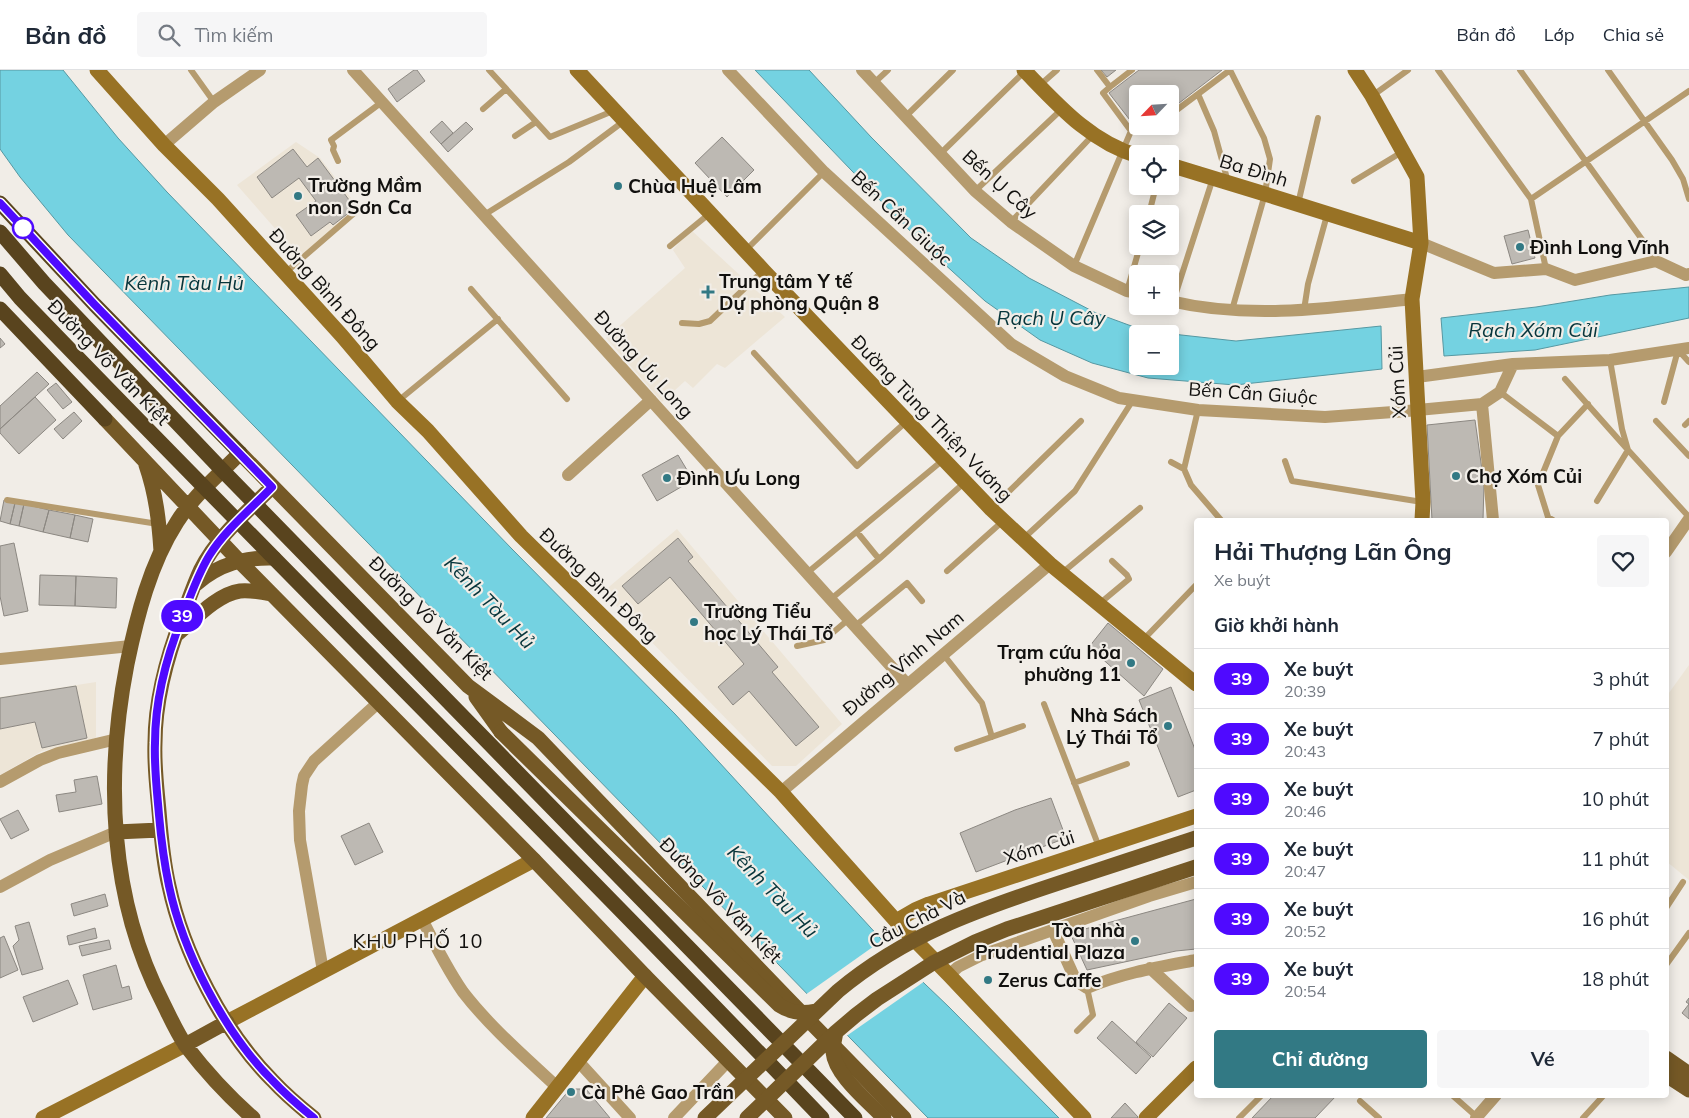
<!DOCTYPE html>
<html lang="vi">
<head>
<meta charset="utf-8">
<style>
	:root { --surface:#fff; --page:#f6f6f7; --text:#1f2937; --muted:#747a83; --line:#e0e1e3; --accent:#327984 }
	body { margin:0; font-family:Mulish,sans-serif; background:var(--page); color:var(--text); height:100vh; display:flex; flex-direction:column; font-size:19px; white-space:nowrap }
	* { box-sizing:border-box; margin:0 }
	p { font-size:16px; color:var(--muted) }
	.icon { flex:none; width:28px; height:28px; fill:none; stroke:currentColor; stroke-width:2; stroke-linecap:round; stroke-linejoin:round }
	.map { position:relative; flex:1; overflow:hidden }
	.drawer { position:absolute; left:1194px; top:448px; width:475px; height:580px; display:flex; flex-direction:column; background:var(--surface); border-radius:5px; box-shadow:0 2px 12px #0003 }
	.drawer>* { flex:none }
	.badge { padding:0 10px; border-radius:16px; font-size:18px; line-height:32px }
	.needle { width:32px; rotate:245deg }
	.buttons { position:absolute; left:1129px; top:15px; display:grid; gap:10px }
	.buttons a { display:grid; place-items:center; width:50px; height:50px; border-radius:5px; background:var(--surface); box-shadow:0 2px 12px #0003; font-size:25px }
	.map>.badge { position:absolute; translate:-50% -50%; box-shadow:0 0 0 2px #fff }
	h2 { padding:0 20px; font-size:19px; line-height:45px }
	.round { display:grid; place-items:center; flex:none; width:52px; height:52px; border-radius:5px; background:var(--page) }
	.head { display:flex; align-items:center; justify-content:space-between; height:85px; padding:0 20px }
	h1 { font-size:24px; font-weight:700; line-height:38px }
	.cta { display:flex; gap:10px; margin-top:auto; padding:10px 20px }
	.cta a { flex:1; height:58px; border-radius:5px; background:var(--accent); color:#fff; font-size:20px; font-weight:700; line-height:58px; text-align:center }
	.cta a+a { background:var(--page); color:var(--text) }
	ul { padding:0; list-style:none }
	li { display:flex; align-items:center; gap:15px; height:60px; padding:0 20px; border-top:1px solid var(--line) }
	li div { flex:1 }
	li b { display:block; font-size:19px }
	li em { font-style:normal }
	li .badge { min-width:55px; font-weight:700; text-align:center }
	header { display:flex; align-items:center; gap:30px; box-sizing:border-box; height:70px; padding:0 25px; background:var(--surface); border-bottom:1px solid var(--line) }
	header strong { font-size:24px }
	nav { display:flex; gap:28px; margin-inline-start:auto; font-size:18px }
	.search { width:350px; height:45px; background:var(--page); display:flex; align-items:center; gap:12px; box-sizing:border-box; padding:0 18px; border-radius:5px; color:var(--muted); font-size:19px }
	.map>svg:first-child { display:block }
	.built { fill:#ede5d7 }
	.water { fill:#74d2e1; stroke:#5698a2; fill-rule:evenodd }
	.pier { fill:#f1ede7 }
	.building { fill:#bdb9b3; stroke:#8c8882 }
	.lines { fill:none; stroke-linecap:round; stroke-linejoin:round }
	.lane { stroke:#b59b6e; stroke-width:6 }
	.street { stroke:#b59b6e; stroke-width:12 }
	.secondary { stroke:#987225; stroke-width:15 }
	.primary { stroke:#755926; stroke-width:15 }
	.highway { stroke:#59441e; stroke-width:15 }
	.primary-bridge { stroke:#755926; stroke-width:15 }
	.line-casing { stroke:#fff; stroke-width:11 }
	.line { stroke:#4f0aff; stroke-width:8 }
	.poi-dot { fill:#327984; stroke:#f1ede7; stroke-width:2 }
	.stop-dot { fill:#fff; stroke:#4f0aff; stroke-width:2.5 }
	.labels { text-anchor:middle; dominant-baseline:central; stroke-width:4.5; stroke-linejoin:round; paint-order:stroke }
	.street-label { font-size:19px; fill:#11100e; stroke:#f1ede7 }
	.poi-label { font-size:19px; font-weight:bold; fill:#11100e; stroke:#f1ede7; text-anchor:start }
	.water-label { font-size:20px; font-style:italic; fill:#06353b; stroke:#f1ede7 }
	.neighbourhood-label { font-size:20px; letter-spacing:1px; fill:#11100e; stroke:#f1ede7 }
</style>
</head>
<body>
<header>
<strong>Bản đồ</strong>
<div class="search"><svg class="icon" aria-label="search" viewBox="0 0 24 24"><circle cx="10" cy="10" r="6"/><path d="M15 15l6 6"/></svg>Tìm kiếm</div>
<nav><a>Bản đồ</a><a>Lớp</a><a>Chia sẻ</a></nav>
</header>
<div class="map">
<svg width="1689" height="1048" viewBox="0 0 1689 1048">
	<rect width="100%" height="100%" fill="#f1ede7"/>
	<path class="built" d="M296,72l24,16 38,49 -58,50 -63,-72z
		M690,159l95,88 -60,51 -8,-4 -24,24 -8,-7 -23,21 -56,-64 79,-70 -12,-18z
		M677,459l165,195 -46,42h-24l-169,-174z
		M1689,595v215l-23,-19v-164z
		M96,612v56l-54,13 -42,24v-78z"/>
	<path class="water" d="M0,0h63l55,68 49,54 345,357 163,165 228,249 46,44 110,111h-131l-860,-883 -48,-58 -20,-28z
		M755,0h54l62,67 100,101 58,40 67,35 49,18 91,10 145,-15 1,43 -147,16 -87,-7 -56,-15 -52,-23 -55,-39 -44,-40 -41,-40zM1138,264h32v32h-32z
		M1689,217v31l-154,32 -91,6 -3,-38 95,-11 74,-12z"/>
	<path class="pier" d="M884,869l41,42 -80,56 -40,-42z"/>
	<path class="building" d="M414,0h3l8,11 -28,21 -9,-13z
		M1101,0h15l-9,7z
		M1139,0h83l-52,40v-16h-32v32h10l-8,7 -31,-40z
		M442,51l11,12 -12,11 -11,-12z
		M466,52l7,7 -25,23 -7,-8z
		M722,67l32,33 -27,27 -32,-34z
		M293,79l14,18 11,-9 37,50 -22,17 -3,-3 -19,14 -15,-21 20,-14 -17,-23 -27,20 -15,-21z
		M1528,160l7,28 -23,6 -8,-28z
		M0,268l5,6 -5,4z
		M37,302l12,12 -49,45v-23z
		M56,313l16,19 -9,7 -16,-19z
		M35,327l21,23 -37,34 -19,-21v-4z
		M74,342l8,9 -19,18 -9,-10z
		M1475,350l9,64 -1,36h-51l-5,-95z
		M678,385l15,25 -36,21 -15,-26z
		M4,430l11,3 -5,21 -10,-3z
		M15,433l9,1 -5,22 -9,-2z
		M24,434l25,6 -6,22 -24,-6z
		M49,440l26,5 -5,23 -27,-6z
		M75,445l18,4 -5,23 -18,-4z
		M678,468l15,19 -5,4 90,106 -6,5 47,55 -23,19 -47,-55 -16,14 -15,-18 26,-23 -74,-87 -32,27 -16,-18z
		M14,473l14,68 -24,5 -4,-20v-50z
		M40,505l36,1 -1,30 -36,-1z
		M76,506l41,2 -1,30 -41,-2z
		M1108,553l55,46 -19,27 -55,-49z
		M76,616l11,52 -45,10 -7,-26 -35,7v-31z
		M1171,617l25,65v38l-18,7 -39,-97z
		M97,706l5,28 -43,8 -3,-17 20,-3 -2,-12z
		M1051,728l15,40 -90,34 -16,-39 55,-23z
		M18,740l11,20 -18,9 -11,-20z
		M369,753l14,29 -28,13 -14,-29z
		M105,824l3,12 -34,10 -3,-12z
		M1196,829v50l-20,2 -89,19 -17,-37z
		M29,852l14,47 -21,6 -9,-29 6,-6 -4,-14z
		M95,858l2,10 -28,7 -2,-9z
		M4,866l14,34 -18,8v-40z
		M109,870l2,9 -29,7 -3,-10z
		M116,895l6,23 7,-2 3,13 -39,11 -10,-35z
		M68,910l10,24 -45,18 -10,-25z
		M1689,928v21l-7,-6 7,-9 -3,-2z
		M1169,933l18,15 -34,39 -17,-15z
		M1112,951l39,36 -15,17 -39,-36z
		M570,1019h16l24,29h-64z
		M1274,1025h63l-22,23h-63z
		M1125,1033l13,14 -1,1h-26z"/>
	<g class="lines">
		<path class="lane" d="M191,0l23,32
			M489,0l61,67 63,-26
			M1230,0l34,68 6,21 -5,35 -33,116
			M1438,0l93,129 15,70
			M1520,0l126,175 10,16
			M1608,0l64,90 11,19 6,20
			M874,13l14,-13
			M1040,15l17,-15
			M1110,17l22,-17
			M1198,24l16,37 14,51
			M1372,26l36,-26
			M483,39l23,-20
			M1170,45l60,-45
			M906,46l47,-46
			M515,66l21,-14
			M940,84l85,-83
			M338,91l-5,-11 1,-4 -3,-6 51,-38
			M1354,111l48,-29
			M975,121l87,-82
			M1531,129l158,-108
			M1298,134l20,-86
			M1149,144l7,-28
			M484,145l85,-53 55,-41
			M1011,152l82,-87
			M670,176l39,-32
			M746,180l78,-78
			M1074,196l57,-135 -28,-38 7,-6 -13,-17
			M285,203l74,-64
			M471,219l96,110
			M1127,221l13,-45
			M1173,232l40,-124
			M1304,240l4,-26 19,-69
			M682,253l17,1 11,-3 53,-50
			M1678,280l11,12
			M754,283l103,113 50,-45
			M1610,290l12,69 6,21 61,67
			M1565,309l63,71 -31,51
			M1500,322l58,44
			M398,331l100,-82
			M1664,332l14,-52
			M1198,340l-14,59 7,16 30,35
			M1656,351l33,35
			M1685,355l4,-4
			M1285,391l7,20 130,21
			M1171,392l13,7
			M7,430l151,24
			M991,439l90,-88
			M1553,450l-5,-3 -10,-32 20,-49 30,-32
			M857,462l22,27
			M1024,468l51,-47 58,-91
			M947,501l56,-50
			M807,503l136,-113
			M1062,503l78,-65
			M831,529l48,-40 86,-77
			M1099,534l30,-25 -2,-4 -15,-14
			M855,556l52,-43 15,18
			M1143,570l53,-55
			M797,576l27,-6 25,-21
			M943,584l39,49 10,34
			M1044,634l55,143
			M957,679l66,-23
			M1074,713l53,-19
			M1666,838l17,-26
			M1666,895l23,-32
			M1077,961l16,-16 -6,-27
			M1452,1025l25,22
			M1360,1031l19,17
			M1239,1048l23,-23
			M1583,1048l21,-23"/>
		<path class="street" d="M353,0l554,614
			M728,0l96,102 187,172 54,32 54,22 79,12 127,7 82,-6 75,-7 18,-12 13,-28 97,-4 79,-12
			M862,0l113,121 36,31 63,44 53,25 11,2
			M164,75l50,-43 46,-32
			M1421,173l73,30 52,-4 29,11 81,-19 30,14 3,-1
			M1170,231c80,19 162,7 242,-2
			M1417,307l96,-13
			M1482,334l11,116
			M568,405l83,-75
			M1666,482l23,-33
			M0,589l131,-13
			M0,712l40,-22 18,-7 59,-14
			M781,722l269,-228
			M0,817l50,-27 66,-28
			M422,849c12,24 25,50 41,73 27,35 62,65 94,95
			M1053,860l23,51 11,7c35,-15 72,-21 109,-28
			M1150,898l41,38
			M323,901l-23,-131 -1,-29 3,-26 2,-9 10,-15 65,-59
			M949,905l9,-8 24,-12 167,-59 47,-14
			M578,991l52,57
			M674,1048l55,-58
			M1476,1048l20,-23"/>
		<path class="secondary" d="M97,0l67,75 54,54 67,74 57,63 55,65 31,30 93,105 260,256 115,129 53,54 135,143
			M577,0l187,201 227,238 59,55 146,120
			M1024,0c33,34 66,72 114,86
			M1355,0l17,26 45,81 4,66 -9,56 11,203 -1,18
			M1170,95l95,29 156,49
			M896,851l19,-11 14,-6 267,-88
			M227,952l307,-162
			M43,1048l142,-73
			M533,1048l112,-142
			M1146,1048l50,-50"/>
		<path class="primary" d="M105,349l138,146 291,295 111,116 140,142
			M146,395c10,29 13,56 15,86
			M272,417c-25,25 -55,50 -71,82 -7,15 -12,30 -18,46 -16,41 -28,83 -28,128 -1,23 2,45 4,68 2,25 4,50 10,75 14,66 55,146 103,194 13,14 27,26 42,38
			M196,514c23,-20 48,-27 78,-26
			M176,565c17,-14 41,-41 64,-44 10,-1 21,1 31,3
			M476,627l25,35
			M116,762l44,-2
			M185,975l42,-23
			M1666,988l23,16
			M1666,1005l23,15
			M253,1048c-25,-22 -47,-46 -67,-72 -9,-13 -16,-29 -23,-43 -54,-104 -58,-226 -36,-339 10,-48 23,-100 50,-142 16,-26 42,-47 63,-69l228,233 70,52 247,258 119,122"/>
		<path class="highway" d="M0,133l95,102 145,148
			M0,162l44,51 179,188 632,647
			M0,204l20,24c265,275 538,544 802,820
			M0,239l105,110"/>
		<path class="primary-bridge" d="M501,662l278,273c12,8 23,9 37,6
			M836,962c-1,6 -3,13 -3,20 2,23 35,49 51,66
			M705,1048l133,-127c67,-56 139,-81 221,-108 46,-15 91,-30 137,-45
			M747,1048l89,-86 20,-17 21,-16 56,-36 42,-21 32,-13 189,-62"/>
	</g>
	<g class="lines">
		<defs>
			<path id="line" d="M0,133l95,102 177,182c-21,22 -47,43 -63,69 -12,20 -19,41 -27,62 -16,40 -27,82 -27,125 -1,24 2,48 4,72 2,23 5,47 10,71 14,66 55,146 103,194 13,14 27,26 42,38"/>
		</defs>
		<use href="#line" class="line-casing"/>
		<use href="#line" class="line"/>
	</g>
	<g class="poi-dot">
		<circle cx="618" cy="116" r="5"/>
		<circle cx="298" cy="126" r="5"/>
		<circle cx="1520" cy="177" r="5"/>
		<path d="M705.5 214.5h5v5h5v5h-5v5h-5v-5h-5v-5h5z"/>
		<circle cx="1456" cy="406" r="5"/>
		<circle cx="667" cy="408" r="5"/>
		<circle cx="694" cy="552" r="5"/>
		<circle cx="1131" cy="593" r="5"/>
		<circle cx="1168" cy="656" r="5"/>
		<circle cx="1135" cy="871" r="5"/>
		<circle cx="988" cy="910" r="5"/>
		<circle cx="571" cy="1022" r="5"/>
	</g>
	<circle class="stop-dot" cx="23" cy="158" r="10"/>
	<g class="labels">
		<g class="street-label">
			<text transform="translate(1254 100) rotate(17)">Ba Đình</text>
			<text transform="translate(1000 114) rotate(42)">Bến Ụ Cây</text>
			<text transform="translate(902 148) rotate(43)">Bến Cần Giuộc</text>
			<text transform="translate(325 219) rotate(48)">Đường Bình Đông</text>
			<text transform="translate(109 292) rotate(46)">Đường Võ Văn Kiệt</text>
			<text transform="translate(644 294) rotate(48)">Đường Ưu Long</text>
			<text transform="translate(1397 312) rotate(-93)">Xóm Củi</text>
			<text transform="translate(1253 323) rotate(4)">Bến Cần Giuộc</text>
			<text transform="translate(932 348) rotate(46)">Đường Tùng Thiện Vương</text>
			<text transform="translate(599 515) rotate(44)">Đường Bình Đông</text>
			<text transform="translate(431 548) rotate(45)">Đường Võ Văn Kiệt</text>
			<text transform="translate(903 593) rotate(-40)">Đường Vĩnh Nam</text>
			<text transform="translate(1039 777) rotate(-18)">Xóm Củi</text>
			<text transform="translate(721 830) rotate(46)">Đường Võ Văn Kiệt</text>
			<text transform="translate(917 849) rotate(-27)">Cầu Chà Và</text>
		</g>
		<g class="poi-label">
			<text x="308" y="115">Trường Mầm<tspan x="308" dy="22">non Sơn Ca</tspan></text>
			<text x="628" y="116">Chùa Huệ Lâm</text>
			<text x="1530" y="177">Đình Long Vĩnh</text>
			<text x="719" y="211">Trung tâm Y tế<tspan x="719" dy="22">Dự phòng Quận 8</tspan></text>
			<text x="1466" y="406">Chợ Xóm Củi</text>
			<text x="677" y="408">Đình Ưu Long</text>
			<text x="704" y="541">Trường Tiểu<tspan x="704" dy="22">học Lý Thái Tổ</tspan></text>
			<text x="1121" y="582" text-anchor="end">Trạm cứu hỏa<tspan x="1121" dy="22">phường 11</tspan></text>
			<text x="1158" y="645" text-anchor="end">Nhà Sách<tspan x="1158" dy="22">Lý Thái Tổ</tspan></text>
			<text x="1125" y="860" text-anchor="end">Tòa nhà<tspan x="1125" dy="22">Prudential Plaza</tspan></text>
			<text x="998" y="910">Zerus Caffe</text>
			<text x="581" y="1022">Cà Phê Gao Trần</text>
		</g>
		<g class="water-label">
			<text x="184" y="212">Kênh Tàu Hủ</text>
			<text x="1051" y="247">Rạch Ụ Cây</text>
			<text x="1533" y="259">Rạch Xóm Củi</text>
			<text transform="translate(490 532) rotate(46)">Kênh Tàu Hủ</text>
			<text transform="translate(773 821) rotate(46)">Kênh Tàu Hủ</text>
		</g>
		<g class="neighbourhood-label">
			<text x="418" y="870">KHU PHỐ 10</text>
		</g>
	</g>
</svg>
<div class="buttons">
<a><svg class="needle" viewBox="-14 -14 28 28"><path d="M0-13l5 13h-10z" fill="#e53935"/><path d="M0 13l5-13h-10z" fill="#747a83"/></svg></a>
<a><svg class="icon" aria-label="locate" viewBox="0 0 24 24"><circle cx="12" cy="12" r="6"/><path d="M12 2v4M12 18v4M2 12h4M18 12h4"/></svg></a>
<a><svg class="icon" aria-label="layers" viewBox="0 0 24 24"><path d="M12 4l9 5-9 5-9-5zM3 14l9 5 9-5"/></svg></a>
<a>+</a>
<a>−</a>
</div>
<b class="badge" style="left:182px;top:546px;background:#4f0aff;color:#fff">39</b>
<section class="drawer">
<div class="head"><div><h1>Hải Thượng Lãn Ông</h1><p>Xe buýt</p></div><a class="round"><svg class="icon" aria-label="heart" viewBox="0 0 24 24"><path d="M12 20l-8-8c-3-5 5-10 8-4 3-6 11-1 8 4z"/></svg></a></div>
<h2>Giờ khởi hành</h2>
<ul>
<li><span class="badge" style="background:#4f0aff;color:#fff">39</span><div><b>Xe buýt</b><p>20:39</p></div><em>3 phút</em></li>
<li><span class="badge" style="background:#4f0aff;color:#fff">39</span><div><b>Xe buýt</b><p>20:43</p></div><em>7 phút</em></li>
<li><span class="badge" style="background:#4f0aff;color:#fff">39</span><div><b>Xe buýt</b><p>20:46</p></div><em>10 phút</em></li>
<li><span class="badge" style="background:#4f0aff;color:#fff">39</span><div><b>Xe buýt</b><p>20:47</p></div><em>11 phút</em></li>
<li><span class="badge" style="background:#4f0aff;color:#fff">39</span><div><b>Xe buýt</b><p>20:52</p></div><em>16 phút</em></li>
<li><span class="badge" style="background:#4f0aff;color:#fff">39</span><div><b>Xe buýt</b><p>20:54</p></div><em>18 phút</em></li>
</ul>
<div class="cta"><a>Chỉ đường</a><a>Vé</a></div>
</section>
</div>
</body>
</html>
